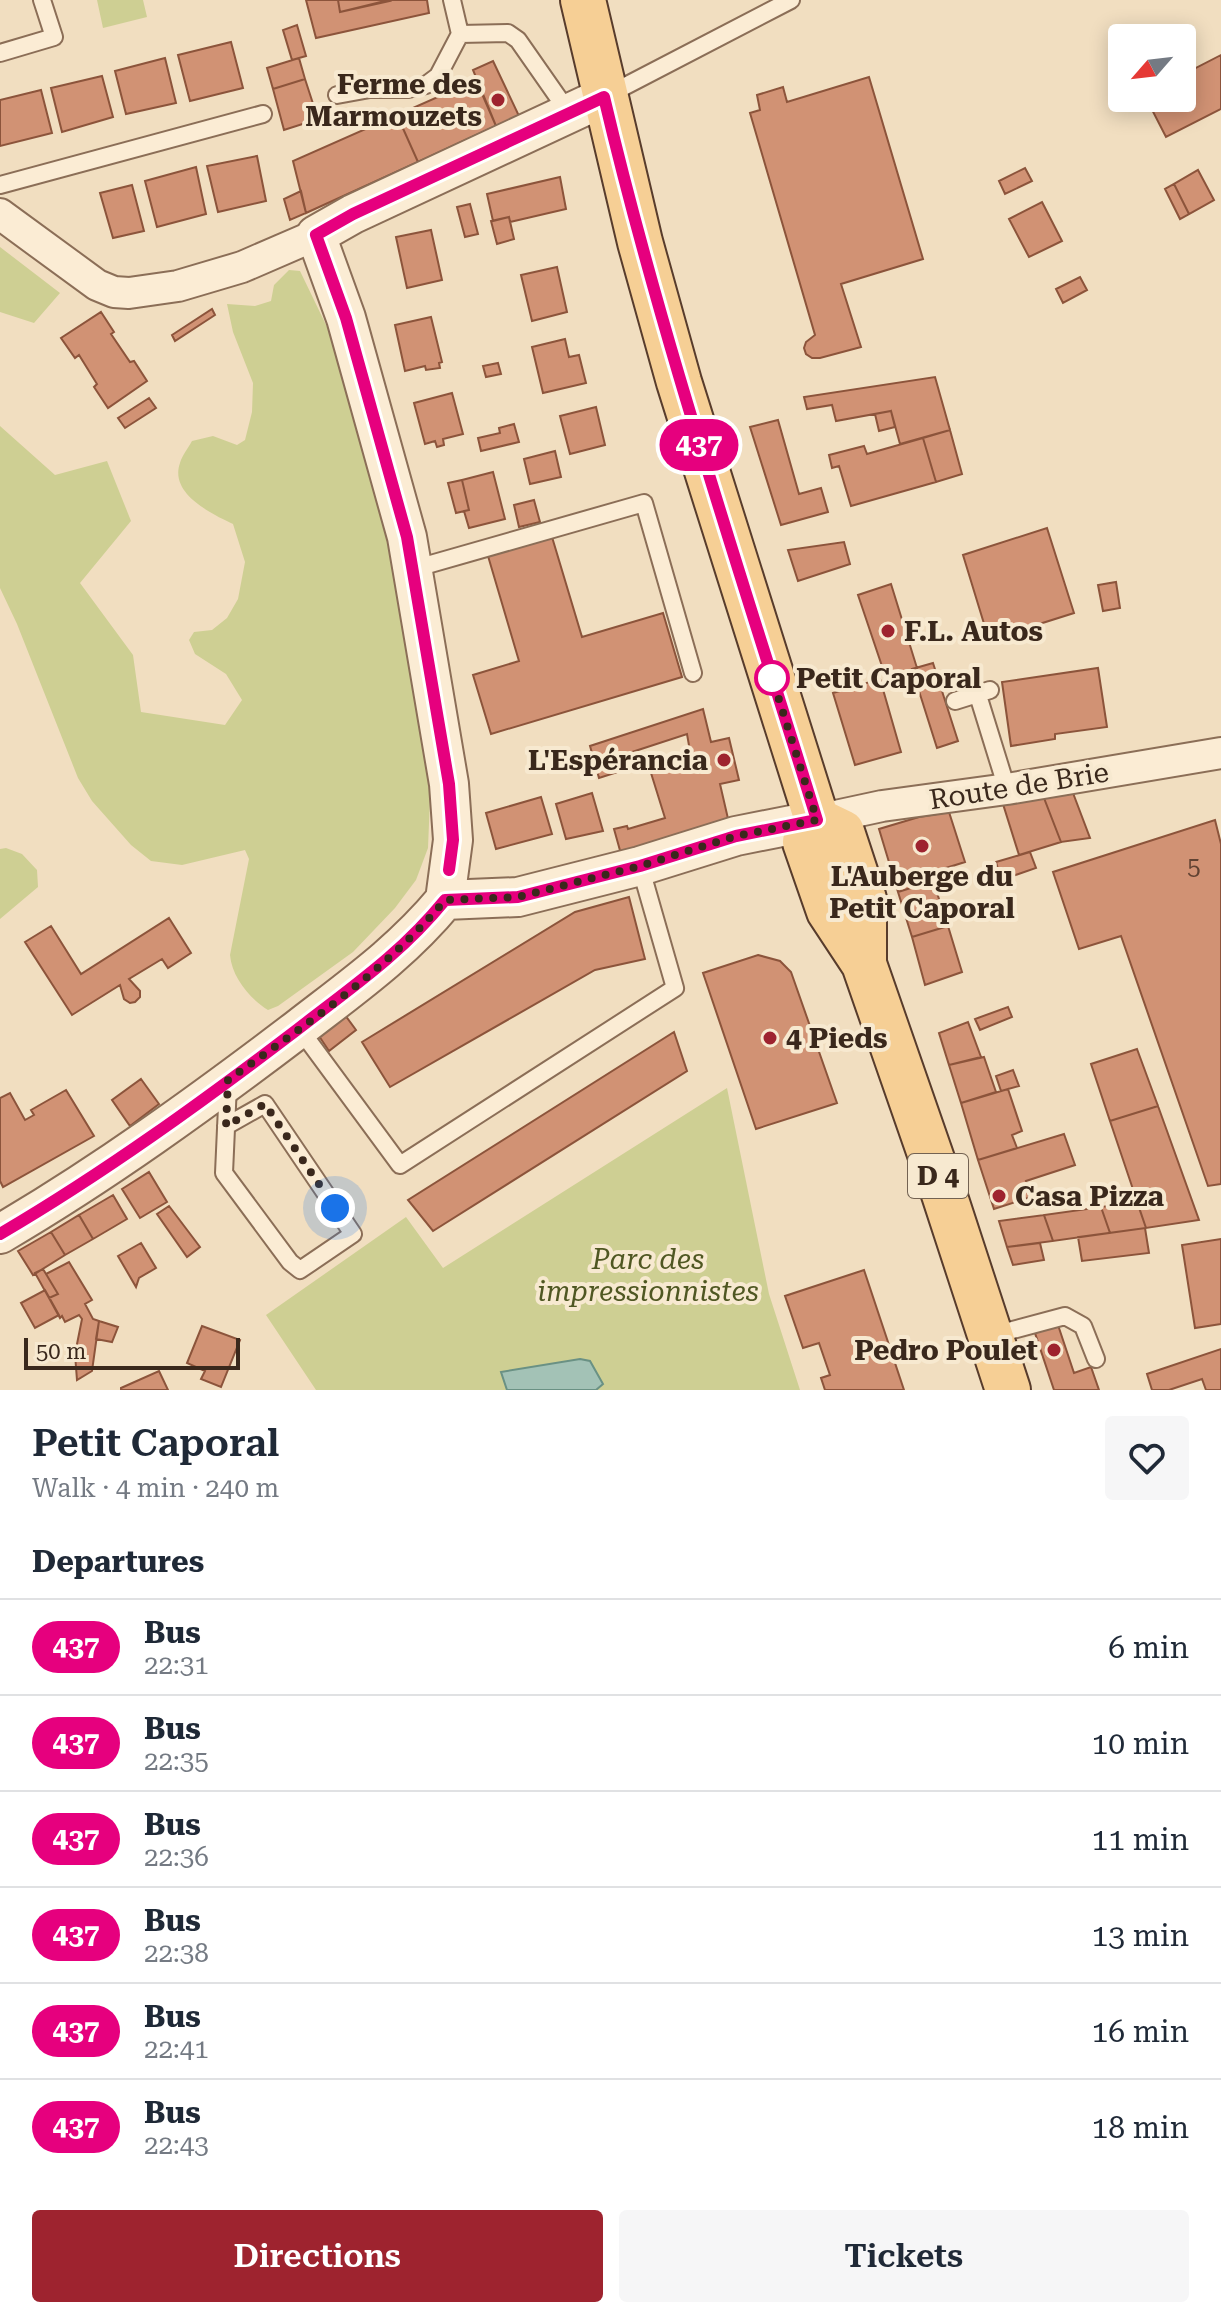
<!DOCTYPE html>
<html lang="en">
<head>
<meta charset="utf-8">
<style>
	:root { --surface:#fff; --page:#f6f6f7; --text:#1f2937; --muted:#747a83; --line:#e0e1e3; --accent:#9e232f }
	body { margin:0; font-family:"Roboto Serif",serif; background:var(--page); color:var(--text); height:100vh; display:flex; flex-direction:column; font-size:30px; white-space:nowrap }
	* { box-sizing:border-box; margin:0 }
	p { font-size:26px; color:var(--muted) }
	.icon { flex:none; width:44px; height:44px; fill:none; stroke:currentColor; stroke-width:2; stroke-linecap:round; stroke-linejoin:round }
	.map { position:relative; height:1390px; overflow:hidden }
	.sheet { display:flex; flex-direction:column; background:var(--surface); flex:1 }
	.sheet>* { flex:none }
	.badge { padding:0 16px; border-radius:26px; font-size:28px; line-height:52px }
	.needle { width:52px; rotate:242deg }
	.fabs { position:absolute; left:1108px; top:24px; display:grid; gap:16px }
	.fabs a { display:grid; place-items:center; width:88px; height:88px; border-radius:8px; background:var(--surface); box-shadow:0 4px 20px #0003; font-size:40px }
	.scale { position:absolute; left:24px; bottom:20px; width:216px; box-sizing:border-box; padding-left:8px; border:4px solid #3a281c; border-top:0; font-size:22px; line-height:28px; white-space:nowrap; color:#3a281c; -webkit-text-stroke:6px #f7e9d0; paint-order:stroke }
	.you { position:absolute; width:40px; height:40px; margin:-20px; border:6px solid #fff; border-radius:50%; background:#1a73e8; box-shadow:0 0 0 12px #1a73e833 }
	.map>.badge { position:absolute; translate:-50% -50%; box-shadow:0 0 0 4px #fff }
	h2 { padding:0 32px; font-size:30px; line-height:72px }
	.round { display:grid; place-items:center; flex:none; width:84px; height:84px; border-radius:8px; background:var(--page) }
	.overview { display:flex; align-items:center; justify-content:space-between; height:136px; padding:0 32px }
	h1 { font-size:38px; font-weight:600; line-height:60px }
	.action { display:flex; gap:16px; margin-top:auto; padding:16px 32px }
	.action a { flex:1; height:92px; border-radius:8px; background:var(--accent); color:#fff; font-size:32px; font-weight:600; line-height:92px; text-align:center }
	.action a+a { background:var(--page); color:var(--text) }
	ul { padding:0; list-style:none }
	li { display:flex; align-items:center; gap:24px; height:96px; padding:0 32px; border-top:2px solid var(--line) }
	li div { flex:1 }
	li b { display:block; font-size:30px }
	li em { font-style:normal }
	li .badge { min-width:88px; font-weight:700; text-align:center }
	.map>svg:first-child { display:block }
	.green { fill:#cecf93 }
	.water { fill:#a3c2b6; stroke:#6a9184; stroke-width:2 }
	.building { fill:#d19274; stroke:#8c543b; stroke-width:2 }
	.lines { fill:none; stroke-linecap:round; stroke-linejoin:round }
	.service-casing { stroke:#8b6e57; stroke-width:20 }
	.minor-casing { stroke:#8b6e57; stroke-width:34 }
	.tertiary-casing { stroke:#8b6e57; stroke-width:42 }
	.primary-casing { stroke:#583c2c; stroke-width:48 }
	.service { stroke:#fbecd4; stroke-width:16 }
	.minor { stroke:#fbecd4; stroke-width:30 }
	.tertiary { stroke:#fbecd4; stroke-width:38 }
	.primary { stroke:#f6cf95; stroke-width:44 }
	.line-casing { stroke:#fff; stroke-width:18 }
	.line { stroke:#e6007e; stroke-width:12 }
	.walk { stroke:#3a281c; stroke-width:8; stroke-dasharray:0 14.4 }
	.poi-dot { fill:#9e232f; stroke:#f7e9d0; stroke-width:3 }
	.stop-dot { fill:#fff; stroke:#e6007e; stroke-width:4 }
	.labels { text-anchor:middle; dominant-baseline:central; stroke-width:8; stroke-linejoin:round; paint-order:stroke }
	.number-label { font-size:24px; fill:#604232 }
	.shield { fill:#f7e9d0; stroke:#736252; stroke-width:2 }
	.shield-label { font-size:26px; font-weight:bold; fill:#3a281c }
	.poi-label { font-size:28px; font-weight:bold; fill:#3a281c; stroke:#f7e9d0; text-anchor:end }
	.stop-label { font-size:28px; font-weight:bold; fill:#3a281c; stroke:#f7e9d0; text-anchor:start }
	.street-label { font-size:28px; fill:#3a281c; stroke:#f7e9d0 }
	.park-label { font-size:28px; font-style:italic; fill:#4f5722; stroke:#f7e9d0 }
</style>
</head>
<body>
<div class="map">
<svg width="1221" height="1390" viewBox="0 0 1221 1390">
	<rect width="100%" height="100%" fill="#f1dec0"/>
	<path class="green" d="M97,0h46l4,17 -44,11z
		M0,247l60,46 -26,30 -34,-11z
		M289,270l11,1 29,60 58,196 44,246 -3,75 -12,32 -21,28 -42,44 -75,54 -10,4c-19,-12 -36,-33 -38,-55l19,-96 -4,-9 -63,15 -31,-4 -20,-16 -39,-44 -14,-23 -61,-154 -17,-36v-162l55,49 52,-14 24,60 -51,62 53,72 8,57 84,13 17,-25 -16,-26 -31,-20 -6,-14 5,-8 18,-2 15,-12 11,-19 7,-37 -12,-38c-21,-10 -64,-30 -53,-61 2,-7 8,-15 12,-22l21,-5 24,9 8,-5 7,-28 1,-29 -20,-51 -6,-28 28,2 16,-5 3,-16z
		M6,848l16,6 15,16 1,17 -38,32v-70z
		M727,1088l42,206 31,96h-484l-50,-75 140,-98 37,51z"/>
	<path class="water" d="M580,1359l10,2 13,23 -7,6h-89l-6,-18z"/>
	<path class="building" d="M306,0h32l2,12 49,-12h38l2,13 -113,25z
		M338,0h51l1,1 -50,11z
		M297,25l9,31 -14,4 -9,-30z
		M231,42l12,46 -53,13 -12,-46z
		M1221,55v54l-55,28 -20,-39h36v-23z
		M165,58l11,45 -50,11 -11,-43z
		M299,58l6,21 -32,10 -6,-21z
		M493,61l26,55 -23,10 -23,-56z
		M102,76l11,41 -51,15 -11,-44z
		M869,77l54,182 -82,25 20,63 -41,11h-8l-6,-4 -2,-6 2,-6 9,-7 -65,-222 10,-3 -3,-15 26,-8 4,15z
		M305,79l13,40 -34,11 -11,-41z
		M476,80l20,46 -78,36 -21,-47z
		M41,90l11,43 -52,13v-46z
		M397,115l21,47 -112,51 -13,-52z
		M257,156l9,45 -48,11 -11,-46z
		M196,167l10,47 -49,13 -12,-46z
		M1025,168l7,13 -27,13 -6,-13z
		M1198,170l16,30 -25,14 -15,-30z
		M560,177l6,32 -56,13 -1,-5 -16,4 -6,-27z
		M1174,184l15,30 -9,5 -15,-30z
		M132,185l12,46 -31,7 -13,-45z
		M301,191l5,22 -16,7 -6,-21z
		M1042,202l20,39 -33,16 -20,-38z
		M470,204l8,30 -13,3 -8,-30z
		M509,217l5,22 -17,5 -6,-23z
		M431,230l11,50 -35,8 -11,-51z
		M557,267l10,45 -35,9 -11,-46z
		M1080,277l7,13 -24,13 -7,-14z
		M212,309l3,6 -40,26 -3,-6z
		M101,312l13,20 -3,2 19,28 4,-1 13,20 -39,27 -14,-21 3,-3 -18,-29 -4,3 -14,-20z
		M431,317l11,45 -3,1 1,5 -14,2 -1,-4 -20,5 -10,-46z
		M565,339l4,18 10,-2 7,28 -43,10 -11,-46z
		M498,363l3,11 -15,3 -3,-11z
		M935,377l15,53 -50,14 -9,-33 -55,10 -4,-16 -25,4 -3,-12z
		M452,393l11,41 -20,5 1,6 -7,2 -2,-6 -10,3 -11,-41z
		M149,398l7,10 -31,20 -7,-10z
		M596,407l9,38 -35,9 -10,-38z
		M891,411l4,16 -16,4 -4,-17z
		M778,420l21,74 22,-6 7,24 -47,13 -31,-98z
		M514,424l5,18 -38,9 -3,-13 22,-5 -1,-5z
		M950,430l12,44 -26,8 -13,-44z
		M923,438l13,44 -85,24 -12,-40 -7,2 -3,-13 35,-9 3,8z
		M555,451l6,26 -31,7 -6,-25z
		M493,472l12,47 -36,9 -5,-17 5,-1 -7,-30z
		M462,480l7,30 -13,3 -8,-30z
		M534,500l6,22 -21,5 -5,-22z
		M1047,528l27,85 -85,27 -26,-85z
		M552,537l30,100 81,-24 19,64 -191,57 -18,-59 46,-14 -31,-105z
		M844,542l6,22 -52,17 -10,-31z
		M1116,582l4,26 -17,3 -5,-26z
		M891,584l26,84 -31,10 -28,-83z
		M933,663l25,78 -21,7 -25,-79z
		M1098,668l9,59 -52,7v5l-44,7 -9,-64z
		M880,679l21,73 -46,13 -22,-72z
		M703,709l8,33 18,-4 10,42 -19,4 9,39 -108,31 -7,-25 13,-3 1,3 37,-11 -14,-45 25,-6 -3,-12 17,-4 -3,-17 -61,20 4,14 -31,10 -9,-32z
		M592,793l11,38 -37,8 -10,-35z
		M1073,793l17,45 -29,4 -17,-44z
		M541,797l11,37 -56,15 -10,-36z
		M1044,798l17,44 -42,13 -16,-51z
		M949,812l16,50 -35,11 3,8 -35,11 -19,-63 40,-12z
		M1215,820l6,24v340l-13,2 -87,-250 -42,13 -26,-77z
		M1030,852l6,16 -35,12 -5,-18z
		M933,881l15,45 -36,11 -14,-45z
		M629,897l16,62 -50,11 -205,117 -28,-45 213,-130z
		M169,918l22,35 -23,15 -6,-9 -33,20 11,12v6l-5,5 -5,1 -6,-4 -4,-14 -48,30 -47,-73 26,-16 30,48z
		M948,926l14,46 -37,13 -13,-48z
		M758,955l22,6 11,11 46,131 -81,26 -53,-156z
		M1008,1007l4,10 -32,13 -5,-11z
		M345,1015l11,15 -27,21 -10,-15z
		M968,1022l13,35 -32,8 -10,-32z
		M674,1032l13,39 -254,160 -25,-31z
		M1137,1049l21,57 -48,15 -19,-57z
		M984,1057l12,35 -35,11 -12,-38z
		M1013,1070l6,16 -18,5 -5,-15z
		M141,1079l18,25 -29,22 -18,-26z
		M1008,1089l14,42 -10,4 5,13 -39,12 -17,-57z
		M66,1090l28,46 -91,51 -3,-6v-83l10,-5 15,27 9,-5 -3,-5z
		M1158,1106l41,114 -53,8 -36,-107z
		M1064,1134l11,31 -49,16 5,16 -37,12 -16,-49z
		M149,1172l18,30 -27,16 -18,-29z
		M113,1195l14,24 -34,20 -14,-24z
		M1137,1202l9,26 -36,5 -9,-26z
		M169,1206l31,41 -13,10 -30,-43z
		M1101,1207l9,26 -57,8 -9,-26z
		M79,1215l14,24 -28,16 -14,-23z
		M1044,1215l9,26 -46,6 -8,-26z
		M1145,1228l4,25 -67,8 -4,-24z
		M51,1232l14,23 -32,20 -15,-24z
		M1221,1239v85l-26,4 -13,-83z
		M141,1243l15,25 -17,10 -3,9 -18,-31z
		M1040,1243l4,17 -31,5 -6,-18z
		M69,1262l23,38 -7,4 8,15 6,2 -7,50 -15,9 -2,-26 7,-35 -3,-4 -14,7 -3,-6 -2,2 -11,-20 9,-4 -12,-20z
		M43,1269l15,25 -9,4 -14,-25z
		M864,1270l40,120h-79l-4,-12 9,-3 -11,-32 -16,5 -18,-52z
		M45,1290l14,25 -24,13 -14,-25z
		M99,1321l19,6 -6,15 -16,-3z
		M1058,1325l16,48 17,-6 8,23h-45l-19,-57z
		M202,1326l38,14 -19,47 -20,-8 4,-8 -18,-8z
		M1221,1349v41h-15l-4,-11 -33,11h-17l-5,-16z
		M159,1371l9,19h-47v-2z"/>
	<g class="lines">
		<defs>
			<path id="service" d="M452,0l8,34 48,-1 10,7 51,73
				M0,53l54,-16 -12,-37
				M337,95l33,-6h38l18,-4 12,-9 22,-42
				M608,95l183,-95
				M0,185l263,-71
				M413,569l231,-66 49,170
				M977,692l30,97
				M955,701l35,-11
				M299,1028l101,137 275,-177 -35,-122
				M226,1126l39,-22 88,130 -53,36 -10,-8 -66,-89 4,-89
				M994,1335l71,-19 18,10 13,33"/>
			<path id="minor" d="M0,214l97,71 17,7 15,1 49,-7 64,-19 74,-32
				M817,820l65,-14 125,-17 214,-36"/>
			<path id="tertiary" d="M445,900l8,-60 -4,-56 -42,-247 -61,-219 -30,-83 37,-21 251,-117
				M0,1234c104,-61 202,-132 298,-205 54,-42 103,-76 147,-129l73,-3 122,-31 96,-30 81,-16"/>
			<path id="primary" d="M583,0l57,242 39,140 138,438 -12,22 24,69 35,53 80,230 64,196
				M817,820l25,12 22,67v65"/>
		</defs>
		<use href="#service" class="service-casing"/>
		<use href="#minor" class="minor-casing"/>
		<use href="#tertiary" class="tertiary-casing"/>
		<use href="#primary" class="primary-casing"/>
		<use href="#service" class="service"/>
		<use href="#minor" class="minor"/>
		<use href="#tertiary" class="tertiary"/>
		<use href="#primary" class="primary"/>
	</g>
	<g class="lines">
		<defs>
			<path id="line" d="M0,1234c104,-61 202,-132 298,-205 54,-42 103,-75 147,-129l73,-3 122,-31 96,-30 81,-16c-74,-240 -155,-478 -213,-723l-251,117 -37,21 30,83 61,219 42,247 4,56 -4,30"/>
		</defs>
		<use href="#line" class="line-casing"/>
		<use href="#line" class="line"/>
		<path class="walk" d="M335,1208l-70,-104 -39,22 2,-46c76,-54 157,-108 217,-180l73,-3 122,-31 96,-30 81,-16 -47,-149 2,7"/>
	</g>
	<g class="poi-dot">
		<circle cx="498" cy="100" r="8"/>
		<circle cx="888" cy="631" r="8"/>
		<circle cx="724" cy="760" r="8"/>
		<circle cx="922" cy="846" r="8"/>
		<circle cx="770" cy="1038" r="8"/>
		<circle cx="999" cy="1196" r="8"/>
		<circle cx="1054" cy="1350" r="8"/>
	</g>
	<circle class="stop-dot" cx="772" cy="678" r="16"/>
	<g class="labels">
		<g class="number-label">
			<text x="1194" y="867">5</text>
		</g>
		<rect class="shield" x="908" y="1154" width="60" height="44" rx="6"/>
		<g class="shield-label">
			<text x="938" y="1176">D 4</text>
		</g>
		<g class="poi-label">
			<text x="482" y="84">Ferme des<tspan x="482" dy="32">Marmouzets</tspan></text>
			<text x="904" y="631" text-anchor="start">F.L. Autos</text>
			<text x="708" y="760">L'Espérancia</text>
			<text x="922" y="876" text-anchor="middle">L'Auberge du<tspan x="922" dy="32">Petit Caporal</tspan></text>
			<text x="786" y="1038" text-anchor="start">4 Pieds</text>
			<text x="1015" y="1196" text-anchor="start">Casa Pizza</text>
			<text x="1038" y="1350">Pedro Poulet</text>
		</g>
		<g class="stop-label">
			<text x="796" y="678">Petit Caporal</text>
		</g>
		<g class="street-label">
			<text transform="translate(1019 786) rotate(-9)">Route de Brie</text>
		</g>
		<g class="park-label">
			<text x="648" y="1259">Parc des<tspan x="648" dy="32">impressionnistes</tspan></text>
		</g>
	</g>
</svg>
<div class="fabs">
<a><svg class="needle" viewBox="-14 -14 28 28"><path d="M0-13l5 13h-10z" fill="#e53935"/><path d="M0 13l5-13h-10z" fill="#747a83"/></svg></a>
</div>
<div class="scale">50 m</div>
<div class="you" style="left:335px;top:1208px"></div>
<b class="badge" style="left:699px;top:445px;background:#e6007e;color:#fff">437</b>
</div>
<section class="sheet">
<div class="overview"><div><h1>Petit Caporal</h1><p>Walk · 4 min · 240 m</p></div><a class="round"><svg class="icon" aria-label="heart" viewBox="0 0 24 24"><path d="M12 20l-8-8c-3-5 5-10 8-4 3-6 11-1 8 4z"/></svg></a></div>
<h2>Departures</h2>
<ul>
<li><span class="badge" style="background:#e6007e;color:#fff">437</span><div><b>Bus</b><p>22:31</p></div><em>6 min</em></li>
<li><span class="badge" style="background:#e6007e;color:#fff">437</span><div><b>Bus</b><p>22:35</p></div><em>10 min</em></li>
<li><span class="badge" style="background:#e6007e;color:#fff">437</span><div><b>Bus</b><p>22:36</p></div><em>11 min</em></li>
<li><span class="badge" style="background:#e6007e;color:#fff">437</span><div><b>Bus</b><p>22:38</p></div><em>13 min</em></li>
<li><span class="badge" style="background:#e6007e;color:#fff">437</span><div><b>Bus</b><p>22:41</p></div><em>16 min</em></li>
<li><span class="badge" style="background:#e6007e;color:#fff">437</span><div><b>Bus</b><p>22:43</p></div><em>18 min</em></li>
</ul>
<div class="action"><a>Directions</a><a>Tickets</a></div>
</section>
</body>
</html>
